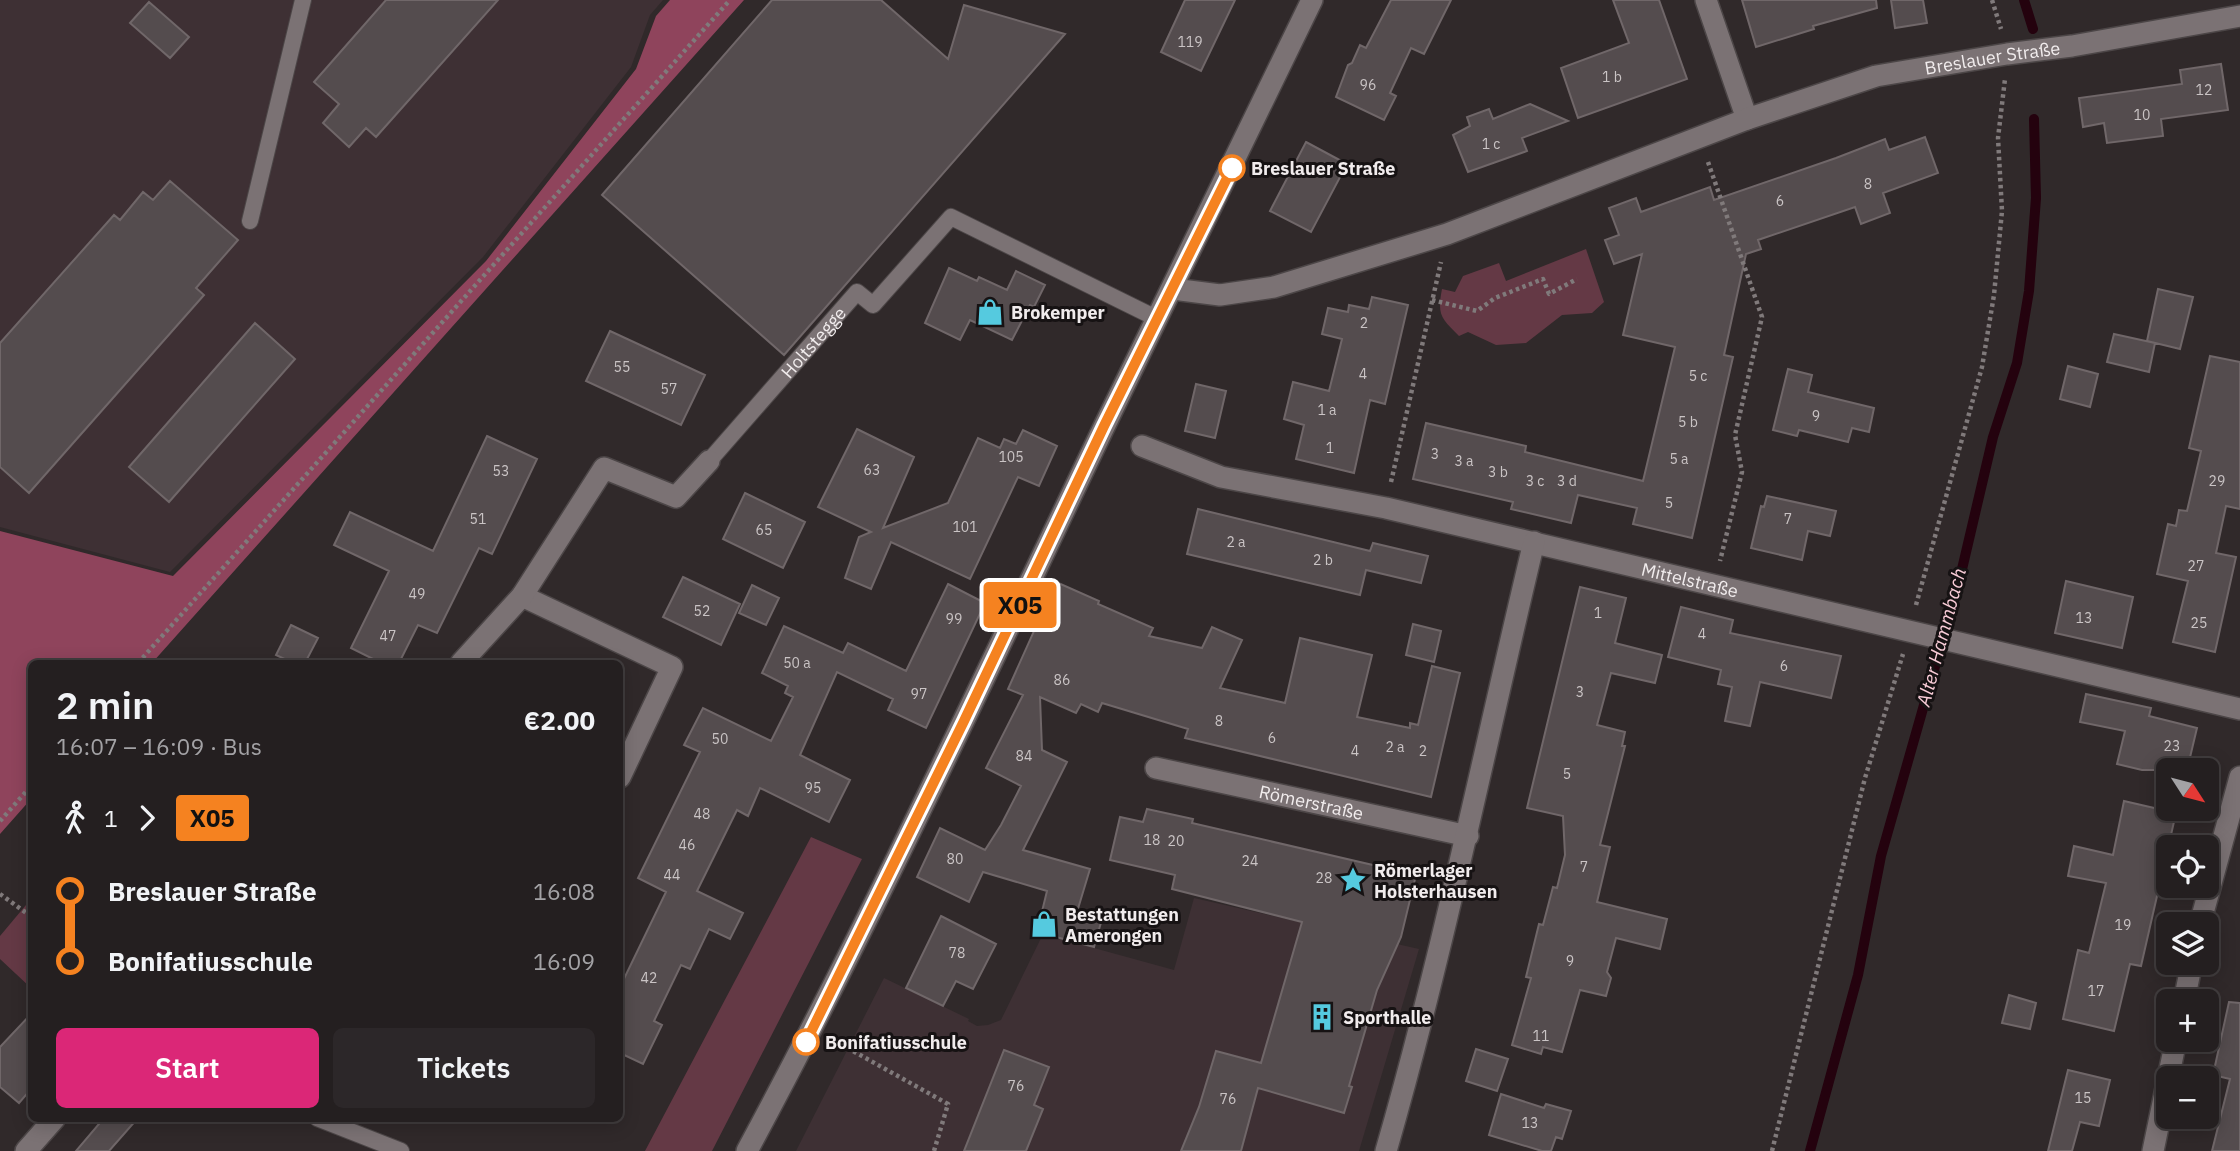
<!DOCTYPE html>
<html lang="en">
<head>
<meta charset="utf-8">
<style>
	:root { --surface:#241f20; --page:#2c2729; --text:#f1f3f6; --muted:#a3a2a5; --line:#413d3e; --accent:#db2777 }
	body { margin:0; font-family:"IBM Plex Sans",sans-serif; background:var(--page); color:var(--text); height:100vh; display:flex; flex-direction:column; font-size:26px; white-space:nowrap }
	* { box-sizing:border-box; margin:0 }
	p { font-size:23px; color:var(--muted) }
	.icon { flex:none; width:38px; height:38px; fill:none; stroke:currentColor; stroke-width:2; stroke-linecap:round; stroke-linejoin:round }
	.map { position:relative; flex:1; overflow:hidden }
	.panel { position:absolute; left:28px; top:660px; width:595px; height:462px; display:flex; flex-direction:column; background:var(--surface); border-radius:10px; box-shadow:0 4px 18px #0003,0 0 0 2px var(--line) }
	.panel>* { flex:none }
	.badge { padding:0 14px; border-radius:5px; font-size:24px; line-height:46px }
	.needle { width:46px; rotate:126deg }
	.buttons { position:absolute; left:2156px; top:758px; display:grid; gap:14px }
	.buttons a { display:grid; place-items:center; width:63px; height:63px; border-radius:10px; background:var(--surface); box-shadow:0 4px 18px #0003,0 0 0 2px var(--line); font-size:35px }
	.map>.badge { position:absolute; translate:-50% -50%; box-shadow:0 0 0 4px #fff }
	.legs { display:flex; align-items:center; gap:10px; height:77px; padding:0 28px; font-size:23px }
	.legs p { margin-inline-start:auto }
	.head { display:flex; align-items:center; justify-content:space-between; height:119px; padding:0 28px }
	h1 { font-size:38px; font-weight:600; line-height:52px }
	.primary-button { display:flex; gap:14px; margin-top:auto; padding:14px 28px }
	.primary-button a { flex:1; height:80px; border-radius:10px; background:var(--accent); color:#fff; font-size:28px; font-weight:600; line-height:80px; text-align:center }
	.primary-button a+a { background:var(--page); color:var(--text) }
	ul { padding:0 28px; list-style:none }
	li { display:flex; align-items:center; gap:24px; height:70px; font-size:26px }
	li i { display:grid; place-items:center; width:10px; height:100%; margin:0 9px; background:currentColor }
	li i::after { content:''; width:18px; height:18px; margin:-9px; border:5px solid; border-radius:50%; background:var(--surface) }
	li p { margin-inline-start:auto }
	li:first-child i { background:linear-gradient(#0000 50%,currentColor 0) }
	li:last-child i { background:linear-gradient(currentColor 50%,#0000 0) }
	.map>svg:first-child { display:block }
	.built { fill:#3e3034 }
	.green { fill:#643945 }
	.forest { fill:#8f445c }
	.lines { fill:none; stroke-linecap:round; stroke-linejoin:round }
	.stream { stroke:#24020e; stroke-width:10 }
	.building { fill:#544c4e; stroke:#706769; stroke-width:2 }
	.lane-casing { stroke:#4c4647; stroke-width:18 }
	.street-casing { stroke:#4c4647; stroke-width:24 }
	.secondary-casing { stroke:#4c4647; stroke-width:24 }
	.path { stroke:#807a7b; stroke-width:4.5; stroke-dasharray:3.5 3.5; stroke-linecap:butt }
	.lane { stroke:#7b7274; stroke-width:16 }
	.street { stroke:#7b7274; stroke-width:21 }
	.secondary { stroke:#7b7274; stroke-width:21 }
	.line-1-casing { stroke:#fff; stroke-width:16 }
	.line-1 { stroke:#f58220; stroke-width:10 }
	.stop-1-dot { fill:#fff; stroke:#f58220; stroke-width:3.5 }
	.labels { text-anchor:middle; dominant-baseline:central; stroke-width:6; stroke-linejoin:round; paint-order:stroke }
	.number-label { font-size:14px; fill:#cac4c5 }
	.street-label { font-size:18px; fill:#f1eced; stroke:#161213 }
	.stop-label { font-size:18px; font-weight:bold; fill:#f1eced; stroke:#161213; text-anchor:start }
	.poi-label { font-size:18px; font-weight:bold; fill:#f1eced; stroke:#161213; text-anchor:start }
	.water-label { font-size:19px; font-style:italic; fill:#f9ccd7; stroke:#161213 }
</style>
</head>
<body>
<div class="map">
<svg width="2240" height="1151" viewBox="0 0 2240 1151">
	<rect width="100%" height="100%" fill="#30292a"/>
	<path class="built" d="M0,0h663l-13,15 -19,52 -148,190 -313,315 -170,-45z
		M1194,898l225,51 -60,202h-563l88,-173 85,41 -1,2 9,5 11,-1 13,-5 42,-86 131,36z"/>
	<path class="green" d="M1586,249l18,53 -12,11 -30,2 -36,28 -30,2 -28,-13 -9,4c-18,-18 -22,-21 -17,-47l13,3 8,-16 36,-13 7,18z
		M811,837l51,22 -150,292h-67z
		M31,899v89l-31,-29v-23z"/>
	<path class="forest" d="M670,0h74l-592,663h-120l-1,136 -31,35v-303l173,45 313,-315 150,-192 20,-53z"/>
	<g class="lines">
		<path class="stream" d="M2024,0l9,29
			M1810,1151l48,-176 23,-119 78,-274 34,-145 24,-74 12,-72 7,-93 -2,-79"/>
	</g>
	<path class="building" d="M386,0h112l-122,137 -10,-9 -17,19 -26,-24 16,-19 -25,-22z
		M772,0h109l67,59 16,-54 101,29 -281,321 -182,-160z
		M1185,0h50l-34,71 -40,-19z
		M1391,0h60l-27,54 -13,-6 -21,45 6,3 -12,24 -48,-23 12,-32 4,-2 8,-18 6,3z
		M1613,0h46l28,79 -109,39 -17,-50 68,-25z
		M1742,0h134l1,8 -64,18 1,3 -58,18z
		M1891,0h32l4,23 -32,5z
		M149,2l40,35 -19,21 -40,-35z
		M2221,64l7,46 -67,9 2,17 -56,7 -3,-20 -21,4 -4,-29 103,-14 -2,-14z
		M1530,104l38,17 -46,17 5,13 -59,21 -15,-37 17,-9 -3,-9 22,-8 4,10z
		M1925,137l13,36 -55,20 7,20 -29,11 -6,-17 -97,33 3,9 -15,5 -22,101 9,2 -41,181 -59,-14 4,-16 -59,-13 -7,28 -60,-14 2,-7 -100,-23 13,-56 100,23 -1,6 118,29 32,-134 -52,-12 19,-81 -28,10 -9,-24 14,-5 -10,-27 27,-10 5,14 69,-25 4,13 122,-42 49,-19 4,11z
		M1306,142l41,22 -36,68 -41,-21z
		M170,181l68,59 -42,48 8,7 -175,198 -29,-26v-124l114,-128 6,5 23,-28 10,8z
		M949,268l28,13 2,-4 28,13 9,-19 29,14 -11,22 -4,-2 -18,35 -42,-20 -10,20 -35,-17z
		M2158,289l35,8 -13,52 -33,-8z
		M1372,297l36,8 -23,99 -15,-4 -16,73 -58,-14 8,-34 -20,-6 9,-37 36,9 13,-52 -20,-5 6,-26 20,4 1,-7 20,4z
		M255,323l40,36 -126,143 -40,-35z
		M610,331l95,44 -24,50 -95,-44z
		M2114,334l41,9 -6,29 -42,-10z
		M2210,356l30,6v147l-14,-3 -10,47 20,4 -21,95 -42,-10 15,-61 -31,-7 11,-50 8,2 3,-16 8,1 14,-60 -12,-3z
		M2068,366l30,8 -8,33 -30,-8z
		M1788,369l24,6 -4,17 66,16 -5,24 -17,-4 -4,14 -49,-12 -2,6 -24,-6z
		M1196,384l30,7 -11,47 -30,-7z
		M857,429l57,28 -31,71 65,-25 30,-65 22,10 4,-9 12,5 7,-14 34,16 -18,40 -21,-9 -48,102 -79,-37 -20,47 -26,-11 14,-41 12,-5 -53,-25z
		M487,436l50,23 -45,95 -13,-6 -42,85 -19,-8 -19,38h-18l-30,-15 38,-77 -55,-26 16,-33 83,39z
		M745,493l60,29 -22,46 -60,-29z
		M1767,496l69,15 -6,25 -22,-5 -6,29 -51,-12 10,-42 3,1z
		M1198,509l172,42 3,-8 55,13 -7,27 -55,-13 -6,25 -173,-41z
		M683,577l57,27 -19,41 -58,-28z
		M2066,581l67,16 -11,51 -67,-15z
		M1056,582l43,19 -1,3 55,24 -4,8 53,12 10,-21 30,13 -22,48 65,15 15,-65 72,17 -15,62 53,11v-5l8,2 14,-59 28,7 -29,124 -246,-59 3,-9 -86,-26 -4,9 -17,-8 -5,9 -36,-16 2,53 25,12 -44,88 67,19 -13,43 25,7 -8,28 -57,-15 10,-41 -64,-19 -14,30 -52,-25 23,-49 45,22 16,-25 20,-39 -35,-18 37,-73 -15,-6z
		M948,584l37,19 -59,125 -38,-18 5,-11 -56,-27 -37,83 50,25 -21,42 -69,-34 -12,28 -11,-6 -40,81 46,22 -13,26 -21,-10 -19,40 -9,-4 -27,56 8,4 -19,39 -23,-11v-66l46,-95 -28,-14 62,-126 -16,-7 19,-37 68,33 22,-44 -8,-4 3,-7 -26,-13 22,-47 59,27 5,-10 58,28z
		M752,585l27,13 -13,27 -27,-12z
		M1580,587l46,11 -11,45 47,12 -7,28 -44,-10 -14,52 28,7 -3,14h3l-25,99 10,2 -13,55 70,17 -7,30 -44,-11 -9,34 4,6 -5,18 -26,-6 -18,62 -19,-5 -2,7 -29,-9 19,-67 -5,-1 13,-53 4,1 10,-38 4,1 8,-33 -2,-39 -36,-8z
		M1681,607l52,13 -3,13 111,23 -10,42 -71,-16 -10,44 -25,-5 7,-34 -14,-3 3,-14 -53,-13z
		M1413,624l28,7 -7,31 -28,-7z
		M291,625l27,13 -13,25h-12l-17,-8z
		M2086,694l65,14 -2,8 48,12 -10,42h-45l-25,-6 8,-33 -45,-9z
		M2124,801l52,12 -35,153 -11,-2 -16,67 -51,-12 15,-69 11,3 17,-70 -38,-7 6,-30 39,9z
		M1147,809l46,10 -1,4 224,52 -15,62 -24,53 -28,96 3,1 -8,26 -86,-25 -17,63h-60l18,-44 17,-56 45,12 41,-141 -130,-33 3,-14 -65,-15 10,-43 23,5z
		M941,916l55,28 -23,45 -17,-8 -13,25 -37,-18z
		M2009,995l27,8 -6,26 -28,-6z
		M2229,1002l11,1v148h-28l18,-72 -17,-4z
		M32,1013v75l-13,15 -19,-16v-40z
		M1476,1049l32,10 -11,32 -31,-10z
		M1004,1050l45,17 -15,38 9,4 -17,42h-62z
		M2068,1070l42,10 -11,46 -19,-4 -8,29h-24z
		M1501,1094l43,14 2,-4 25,7 -9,28 -6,-2 -5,14h-9l-53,-16z
		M104,1118h34l-29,33h-33z"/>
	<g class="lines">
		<defs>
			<g id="lane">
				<path d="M250,221l53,-221"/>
				<path id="s1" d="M709,461l148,-169 16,13 78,-88 207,102"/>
				<path d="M317,1118l84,33"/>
			</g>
			<g id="street">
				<path d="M1706,0l41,119"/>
				<path id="s2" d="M1173,289l47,6 54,-8 173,-53 300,-115 129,-43 131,-22 65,-8 168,-30"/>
				<path id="s3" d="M1142,446l79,31 165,31 854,201"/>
				<path d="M522,596l150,71 -52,110"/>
				<path d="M461,663l61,-67 82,-128 72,29 33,-36"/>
				<path id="s4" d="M1156,768l312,68"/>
				<path d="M2200,924l40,-147"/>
				<path d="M2184,1001l8,-39"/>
				<path d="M26,1151l29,-33"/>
				<path d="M1386,1151c58,-201 99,-406 148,-609"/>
				<path d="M2153,1151l23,-111"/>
			</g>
			<path id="secondary" d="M747,1151c127,-236 240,-480 356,-722 69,-143 140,-285 209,-429"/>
		</defs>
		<use href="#lane" class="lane-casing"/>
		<use href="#street" class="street-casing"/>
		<use href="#secondary" class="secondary-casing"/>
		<path class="path" d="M1992,0l9,29
			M1708,162l54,155 -27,118 7,37 -22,89
			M1432,300l45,11 18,-13 48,-19 6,15 28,-15
			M1391,482l50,-220
			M1916,605l66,-238 12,-72 8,-84 -4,-73 7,-59
			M138,663l592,-663
			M0,821l32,-36
			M0,894l32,23
			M835,1041l113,63 -14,47
			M1772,1151l93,-373 38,-124"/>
		<use href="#lane" class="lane"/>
		<use href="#street" class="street"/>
		<use href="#secondary" class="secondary"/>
	</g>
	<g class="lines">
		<defs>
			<path id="line-1" d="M806,1042l158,-321 140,-295 128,-258"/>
		</defs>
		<use href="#line-1" class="line-1-casing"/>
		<use href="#line-1" class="line-1"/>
	</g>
	<defs>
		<symbol id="shop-bare" viewBox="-9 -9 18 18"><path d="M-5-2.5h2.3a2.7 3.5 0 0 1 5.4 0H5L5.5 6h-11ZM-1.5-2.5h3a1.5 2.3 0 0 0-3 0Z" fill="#55cadf" stroke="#161213" stroke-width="2.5" paint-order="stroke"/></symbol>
		<symbol id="sight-bare" viewBox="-9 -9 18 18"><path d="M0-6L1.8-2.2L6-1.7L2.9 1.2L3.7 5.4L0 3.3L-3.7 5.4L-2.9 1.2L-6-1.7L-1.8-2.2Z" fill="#55cadf" stroke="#161213" stroke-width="2.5" paint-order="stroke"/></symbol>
		<symbol id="building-bare" viewBox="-9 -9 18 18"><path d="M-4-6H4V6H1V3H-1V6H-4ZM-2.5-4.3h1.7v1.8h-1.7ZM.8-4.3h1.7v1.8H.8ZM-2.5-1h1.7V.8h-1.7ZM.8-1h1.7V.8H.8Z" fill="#55cadf" stroke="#161213" stroke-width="2.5" paint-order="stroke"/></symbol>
	</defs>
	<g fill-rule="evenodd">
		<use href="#shop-bare" x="971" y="293" width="38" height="38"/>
		<use href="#sight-bare" x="1334" y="861" width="38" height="38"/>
		<use href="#shop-bare" x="1025" y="905" width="38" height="38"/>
		<use href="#building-bare" x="1303" y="998" width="38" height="38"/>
	</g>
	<g class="stop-1-dot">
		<circle cx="1232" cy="168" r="12"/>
		<circle cx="806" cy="1042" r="12"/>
	</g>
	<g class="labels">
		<g class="number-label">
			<text x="1190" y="42">119</text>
			<text x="1612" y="77">1 b</text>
			<text x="1368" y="85">96</text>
			<text x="2204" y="90">12</text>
			<text x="2142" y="115">10</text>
			<text x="1491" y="144">1 c</text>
			<text x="1868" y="184">8</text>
			<text x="1780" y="201">6</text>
			<text x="1364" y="323">2</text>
			<text x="622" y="367">55</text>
			<text x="1363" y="374">4</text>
			<text x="1698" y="376">5 c</text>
			<text x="669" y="389">57</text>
			<text x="1327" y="410">1 a</text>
			<text x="1816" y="416">9</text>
			<text x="1688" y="422">5 b</text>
			<text x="1330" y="448">1</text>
			<text x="1435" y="454">3</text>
			<text x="1011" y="457">105</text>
			<text x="1679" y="459">5 a</text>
			<text x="1464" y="461">3 a</text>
			<text x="872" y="470">63</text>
			<text x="501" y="471">53</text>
			<text x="1498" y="472">3 b</text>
			<text x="1535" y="481">3 c</text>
			<text x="1567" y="481">3 d</text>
			<text x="2217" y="481">29</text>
			<text x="1669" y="503">5</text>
			<text x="478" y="519">51</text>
			<text x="1788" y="519">7</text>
			<text x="965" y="527">101</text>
			<text x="764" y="530">65</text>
			<text x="1236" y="542">2 a</text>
			<text x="1323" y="560">2 b</text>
			<text x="2196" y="566">27</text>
			<text x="417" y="594">49</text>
			<text x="702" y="611">52</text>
			<text x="1598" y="613">1</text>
			<text x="2084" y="618">13</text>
			<text x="954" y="619">99</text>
			<text x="2199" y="623">25</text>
			<text x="1702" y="634">4</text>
			<text x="388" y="636">47</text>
			<text x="797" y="663">50 a</text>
			<text x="1784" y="666">6</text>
			<text x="1062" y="680">86</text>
			<text x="1580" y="692">3</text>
			<text x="919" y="694">97</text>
			<text x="1219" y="721">8</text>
			<text x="1272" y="738">6</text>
			<text x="720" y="739">50</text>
			<text x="2172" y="746">23</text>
			<text x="1395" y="747">2 a</text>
			<text x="1355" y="751">4</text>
			<text x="1423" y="751">2</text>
			<text x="1024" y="756">84</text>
			<text x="1567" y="774">5</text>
			<text x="813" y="788">95</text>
			<text x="702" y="814">48</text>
			<text x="1152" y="840">18</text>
			<text x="1176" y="841">20</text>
			<text x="687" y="845">46</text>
			<text x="955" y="859">80</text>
			<text x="1250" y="861">24</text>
			<text x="1584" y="867">7</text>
			<text x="672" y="875">44</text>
			<text x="1324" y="878">28</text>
			<text x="2123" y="925">19</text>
			<text x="957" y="953">78</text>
			<text x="1570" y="961">9</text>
			<text x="649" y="978">42</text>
			<text x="2096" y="991">17</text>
			<text x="1541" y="1036">11</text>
			<text x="1016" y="1086">76</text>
			<text x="2083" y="1098">15</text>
			<text x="1228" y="1099">76</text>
			<text x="1530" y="1123">13</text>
		</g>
		<g class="street-label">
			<text stroke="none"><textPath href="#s2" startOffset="858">Breslauer Straße</textPath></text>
			<text stroke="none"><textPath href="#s1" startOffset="158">Holtstegge</textPath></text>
			<text stroke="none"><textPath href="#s3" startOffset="565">Mittelstraße</textPath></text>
			<text stroke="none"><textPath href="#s4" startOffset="159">Römerstraße</textPath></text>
		</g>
		<g class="stop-label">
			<text x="1251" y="168">Breslauer Straße</text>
			<text x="825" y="1042">Bonifatiusschule</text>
		</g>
		<g class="poi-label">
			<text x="1011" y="312">Brokemper</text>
			<text x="1374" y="870">Römerlager<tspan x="1374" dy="21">Holsterhausen</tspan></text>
			<text x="1065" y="914">Bestattungen<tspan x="1065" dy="21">Amerongen</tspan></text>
			<text x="1343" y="1017">Sporthalle</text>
		</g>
		<g class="water-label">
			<text transform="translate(1941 637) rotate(-75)">Alter Hammbach</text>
		</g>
	</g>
</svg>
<div class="buttons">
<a><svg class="needle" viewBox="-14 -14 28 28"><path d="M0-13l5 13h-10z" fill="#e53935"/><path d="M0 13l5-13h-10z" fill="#a3a2a5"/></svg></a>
<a><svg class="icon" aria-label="locate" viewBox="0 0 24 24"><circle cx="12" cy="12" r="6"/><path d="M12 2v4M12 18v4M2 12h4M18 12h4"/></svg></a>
<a><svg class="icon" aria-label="layers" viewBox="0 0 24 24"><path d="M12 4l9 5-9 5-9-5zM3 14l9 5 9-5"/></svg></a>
<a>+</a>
<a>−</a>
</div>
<b class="badge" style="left:1020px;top:605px;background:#f58220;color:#111">X05</b>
<section class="panel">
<div class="head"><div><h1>2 min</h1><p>16:07 – 16:09 · Bus</p></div><b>€2.00</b></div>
<div class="legs"><svg class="icon" aria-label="walk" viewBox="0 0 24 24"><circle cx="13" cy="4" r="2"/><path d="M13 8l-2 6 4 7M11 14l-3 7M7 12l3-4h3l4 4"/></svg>1<svg class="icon" aria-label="forward" viewBox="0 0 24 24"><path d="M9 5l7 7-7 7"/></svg><b class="badge" style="background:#f58220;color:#111">X05</b></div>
<ul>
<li><i style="color:#f58220"></i><b>Breslauer Straße</b><p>16:08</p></li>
<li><i style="color:#f58220"></i><b>Bonifatiusschule</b><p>16:09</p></li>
</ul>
<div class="primary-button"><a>Start</a><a>Tickets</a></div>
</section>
</div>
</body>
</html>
